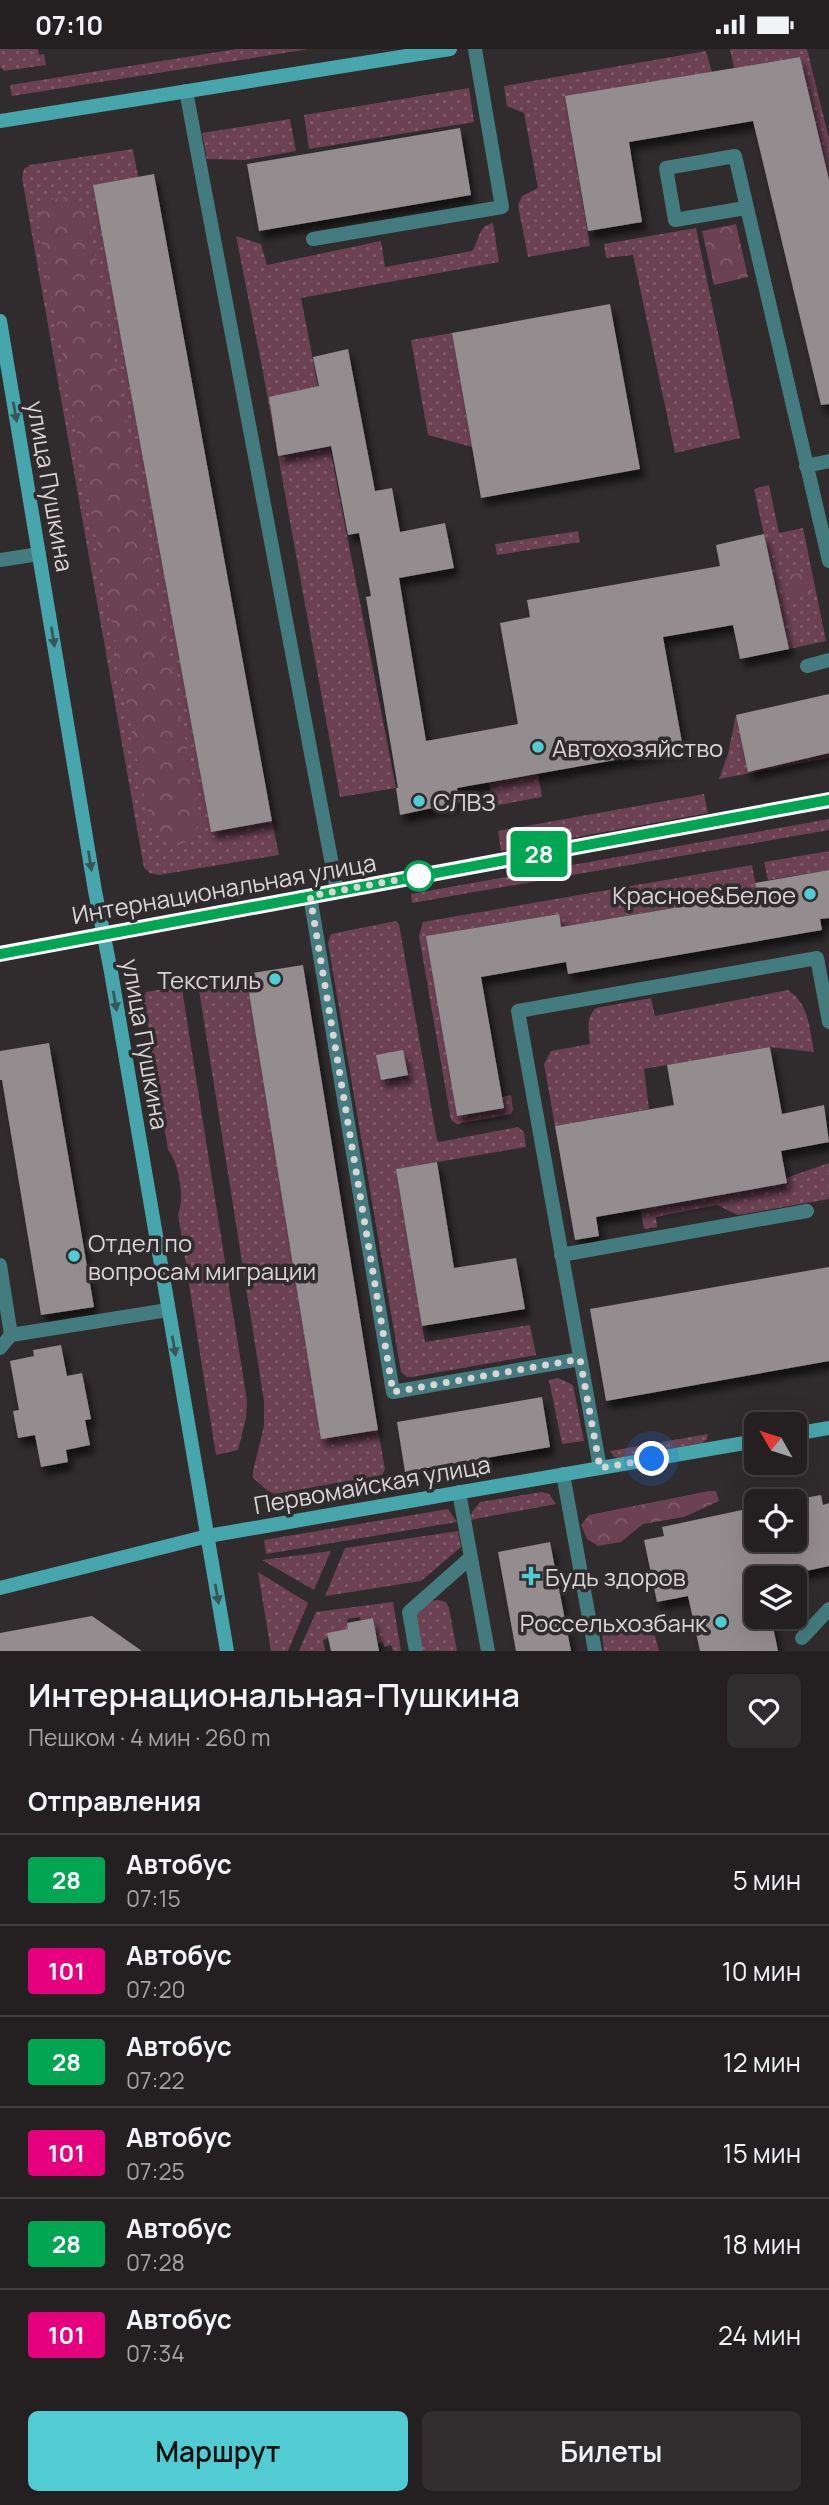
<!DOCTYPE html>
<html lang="ru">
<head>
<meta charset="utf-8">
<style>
	:root { --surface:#242022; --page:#302d2f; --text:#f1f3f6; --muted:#a3a3a5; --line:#413e40; --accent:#51ccd3 }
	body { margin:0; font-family:Manrope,sans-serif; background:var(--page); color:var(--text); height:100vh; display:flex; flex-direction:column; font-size:26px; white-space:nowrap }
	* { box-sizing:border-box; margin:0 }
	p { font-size:23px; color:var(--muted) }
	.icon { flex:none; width:38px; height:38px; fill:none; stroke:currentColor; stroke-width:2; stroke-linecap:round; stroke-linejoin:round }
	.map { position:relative; height:1602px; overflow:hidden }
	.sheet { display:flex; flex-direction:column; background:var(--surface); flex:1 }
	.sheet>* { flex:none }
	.badge { padding:0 14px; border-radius:5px; font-size:24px; line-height:46px }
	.needle { width:46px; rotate:309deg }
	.fabs { position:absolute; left:744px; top:1363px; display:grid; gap:14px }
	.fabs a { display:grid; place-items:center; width:63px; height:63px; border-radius:10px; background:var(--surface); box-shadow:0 7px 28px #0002,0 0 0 2px var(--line); font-size:35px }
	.you { position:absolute; width:35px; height:35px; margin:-18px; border:5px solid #fff; border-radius:50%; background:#1a73e8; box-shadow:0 0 0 10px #1a73e833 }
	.map>.badge { position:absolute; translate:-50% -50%; box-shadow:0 0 0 4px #fff }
	h2 { padding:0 28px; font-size:26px; line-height:63px }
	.round { display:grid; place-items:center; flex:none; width:74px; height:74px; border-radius:10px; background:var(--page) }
	.summary { display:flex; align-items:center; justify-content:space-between; height:119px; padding:0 28px }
	h1 { font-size:33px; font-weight:600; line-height:52px }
	.cta { display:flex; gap:14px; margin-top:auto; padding:14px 28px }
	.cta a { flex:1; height:80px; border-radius:10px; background:var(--accent); color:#111; font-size:28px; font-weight:600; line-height:80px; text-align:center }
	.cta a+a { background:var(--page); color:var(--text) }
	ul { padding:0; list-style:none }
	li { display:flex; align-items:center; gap:21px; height:91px; padding:0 28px; border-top:2px solid var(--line) }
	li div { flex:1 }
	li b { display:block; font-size:26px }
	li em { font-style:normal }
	li .badge { min-width:77px; font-weight:700; text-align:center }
	.status { display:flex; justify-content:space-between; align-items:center; height:49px; padding:0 35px; background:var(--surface); direction:ltr }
	.status svg { height:19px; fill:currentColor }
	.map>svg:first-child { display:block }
	.grass { fill:url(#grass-dots) }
	.forest { fill:url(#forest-crowns) }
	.building { fill:#948d8f; filter:url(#shadow) }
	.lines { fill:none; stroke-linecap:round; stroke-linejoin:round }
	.lane { stroke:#437b7e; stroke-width:14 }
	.secondary { stroke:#47a6ac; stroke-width:14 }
	.oneway { fill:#385659 }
	.line-casing { stroke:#fff; stroke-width:16 }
	.line { stroke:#00a651; stroke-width:10 }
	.walk { stroke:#d9d5d6; stroke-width:7; stroke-dasharray:0 12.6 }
	.poi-dot { fill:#51ccd3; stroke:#302b2d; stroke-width:2.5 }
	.stop-dot { fill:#fff; stroke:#00a651; stroke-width:3.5 }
	.labels { text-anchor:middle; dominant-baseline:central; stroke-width:7; stroke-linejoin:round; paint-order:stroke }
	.street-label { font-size:24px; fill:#d9d5d6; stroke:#302b2d }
	.poi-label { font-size:24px; fill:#d9d5d6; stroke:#302b2d; text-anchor:start }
</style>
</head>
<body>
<div class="status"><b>07:10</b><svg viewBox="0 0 49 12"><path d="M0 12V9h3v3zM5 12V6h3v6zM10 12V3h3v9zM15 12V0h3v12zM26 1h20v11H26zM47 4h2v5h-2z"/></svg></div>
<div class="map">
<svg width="829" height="1602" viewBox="0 0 829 1602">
	<defs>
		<pattern id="grass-dots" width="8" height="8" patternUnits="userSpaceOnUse" patternTransform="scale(1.75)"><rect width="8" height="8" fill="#6c4253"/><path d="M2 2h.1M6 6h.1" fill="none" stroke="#805c6b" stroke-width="1.8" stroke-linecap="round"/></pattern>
		<pattern id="forest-crowns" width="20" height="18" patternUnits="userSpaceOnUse" patternTransform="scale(1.75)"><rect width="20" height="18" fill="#6c4253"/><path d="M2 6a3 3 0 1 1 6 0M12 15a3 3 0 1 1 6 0" fill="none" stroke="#805c6b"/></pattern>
		<filter id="shadow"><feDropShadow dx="4.5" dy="8" stdDeviation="3.5" flood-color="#0009"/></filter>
	</defs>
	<rect width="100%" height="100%" fill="#302b2d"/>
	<path class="grass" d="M0,0h38l1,6 5,-1 2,11 -42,6 -4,-4z
		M237,0h72l-297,47 -2,-11z
		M730,0h77l22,90v41l-29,-123 -66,11z
		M706,2l6,21 -147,25 25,149 -62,11 -10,-52 4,-9 16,-8 -14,-75 -17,-7 -3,-20z
		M469,39l5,34 -165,27 -5,-34z
		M290,70l6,32 -51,9 -38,-1 -5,-26z
		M133,100l5,28 -45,8 118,647 61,-11 7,34 -120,20 -9,-2 -6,-5 -122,-690 2,-9 6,-4z
		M493,174l6,39 -198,36 95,490 -56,9 -78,-430 -26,-131 25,8 6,21 114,-24 4,26 87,-16c8,-10 5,-25 21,-28z
		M696,179l44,210 -65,15 -42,-198 -27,3 -2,-14z
		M452,284l20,114 -44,-12 -17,-95z
		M769,436l10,48 24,-5 23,113 -37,8 -35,-160z
		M578,482l2,11 -83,13 -2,-11z
		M736,666l13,57 80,-19v5l-110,21 9,-25z
		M526,722l1,5 11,-2 4,23 -49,9 -4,-23 17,-3v-5z
		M704,745l4,19 -207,38 -3,-20z
		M829,770v11l-417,73 -1,-9z
		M829,802v19l-61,10 -4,-18z
		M752,816l5,29 -196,33 -3,-13 -131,22 30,180 46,-8 -1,-11 9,-2 2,15 -2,4 -54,10 -6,-4 -32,-184 4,-14z
		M396,872l3,3 38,216 2,2 79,-15 6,5 2,15 -130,22 29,173 105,-17 6,30 -124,22h-5l-6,-5 -73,-429 3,-9z
		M246,925l75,464 57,-8 7,39 -3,6 -107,19 -7,-3 -15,-13v-7l11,-45v-25l-65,-411 6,-9z
		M177,938l5,2 65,412 -1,17 -8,32 -22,5 -38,-241c7,-14 1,-52 -10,-64l-25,-153 3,-5z
		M788,941c22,15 21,38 26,62l-44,-5 -126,22 5,40 -94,17 -11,-62 7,-13 39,-7c-1,-14 -5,-25 6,-36l55,-10 4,18z
		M829,1114v36l-91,16 -21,-10 -61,12 1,10 -13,2 -4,-20 146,-26v-5z
		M558,1329l15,7 11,56 -22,3 -13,-64z
		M708,1385l-1,5 -5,4 -84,15 -4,-1 -4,-6z
		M542,1443l7,2 7,10 -86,16 2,-8 8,-10z
		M448,1460l9,13 -191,32 -2,-14z
		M458,1482l3,16 -40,34 -96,15 20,-48z
		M331,1502l-17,39 -52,-30z
		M258,1523l50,31 -20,48h-17z
		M439,1551l7,2 3,6 8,43h-35l-7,-37 13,-13z
		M393,1553l8,49h-8l-2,-6 -7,2 -1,-5 -5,1 -5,-25 -12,2 -1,-3 -13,2 1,10 -25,11 2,11h-26l17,-39z
		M600,1569l55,18 4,15h-55z"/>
	<path class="forest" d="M64,148l14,8 10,10 113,608 -13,17 -6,4c-32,-8 -30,-18 -38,-47l-107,-579 11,-18z
		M736,175l12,53 -34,8 -12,-54z
		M809,522l4,23 -23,4 -4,-23z
		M709,1442h7l3,10 -35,16 -41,7 -22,18 -23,4 -11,-7 -6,-14 8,-10z"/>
	<path class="building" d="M800,8l29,123v224l-8,1 -68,-284 -124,21 13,80 -54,9 -23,-135z
		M460,79l11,67 -212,36 -12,-67z
		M154,125l118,647 -61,11 -118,-647z
		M610,255l30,165 -159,29 -29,-165z
		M348,300l27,142 17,-3 8,44 45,-9 9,45 -55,10 27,163 92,-17 -18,-101 30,-6 -3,-17 193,-34 -4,-21 48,-11 25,115 -49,10 -7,-34 -70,12 20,111 -226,40 3,14 -60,13 -4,-27h2l-32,-191 5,-1 -12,-63 -11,2 -17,-89 -53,10 -9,-59 50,-11 -6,-29z
		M829,645v59l-81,19 -12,-57z
		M829,821v48l-9,1 2,11 -254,44 -2,-12 -85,15 23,131 -47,8 -31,-180 133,-22 2,13 196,-33 -2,-11z
		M303,916l75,465 -57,9 -75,-465z
		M49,994l45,264 -53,8 -39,-235h-2v-29z
		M770,998l12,67 42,-9 5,37 -48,9 6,32 -191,34 3,19 -24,4 -20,-114 119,-21 -7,-40z
		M403,1001l5,25 -27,5 -5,-25z
		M437,1113l17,106 62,-10 9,51 -103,17 -26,-157z
		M829,1218v94l-223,40 -16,-92z
		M61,1296l6,31 15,-3 9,46 -6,1 5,25 -24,5 2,12 -27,5 -6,-32 -17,3 -5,-27 6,-1 -9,-49 24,-5 -1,-6z
		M542,1348l8,50 -145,25 -8,-50z
		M821,1446l2,10 6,-2v63l-59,13h-14v38h15l7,34h-78l-12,-55 -31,6 -13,-62 20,-4 -2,-9 94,-20v33h38v-40z
		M550,1493l21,109h-55l-18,-99z
		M92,1567l50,35h-142v-18z
		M373,1569l6,33h-48l-4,-18 21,-4 -1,-6z"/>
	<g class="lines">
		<path class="lane" d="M186,42l151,800
			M745,159l-70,12 -9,-52 69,-12 94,405
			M313,190l189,-32 -27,-158
			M806,417l23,-5
			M0,511l39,-6
			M807,617l22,-6
			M310,847l83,496 187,-33
			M561,1206l246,-44
			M0,1216l11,70 157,-25
			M0,1299l11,-13
			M600,1419l-82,-457 299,-53 12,64
			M563,1425l32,177
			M459,1443l29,159
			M802,1589l27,-29
			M416,1602l-7,-39 61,-54"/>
		<path class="secondary" d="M0,72l450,-72
			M0,272l95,570 16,81 116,679
			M0,905l829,-154
			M794,1385l35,-6
			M0,1539l208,-52 548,-95"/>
	</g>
	<defs><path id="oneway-solid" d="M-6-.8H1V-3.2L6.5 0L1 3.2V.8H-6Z" transform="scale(1.75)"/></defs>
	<g class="oneway">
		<use href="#oneway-solid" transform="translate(15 363) rotate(80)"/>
		<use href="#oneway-solid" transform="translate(53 588) rotate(81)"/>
		<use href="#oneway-solid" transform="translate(90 812) rotate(81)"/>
		<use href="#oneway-solid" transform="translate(115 952) rotate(80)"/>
		<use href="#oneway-solid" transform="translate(174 1297) rotate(80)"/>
		<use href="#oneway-solid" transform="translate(217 1545) rotate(80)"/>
	</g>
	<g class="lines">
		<defs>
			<path id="line" d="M0,905l829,-154"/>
		</defs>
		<use href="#line" class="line-casing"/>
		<use href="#line" class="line"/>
		<path class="walk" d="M419,827l-109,20 83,496 187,-33 20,109 52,-9"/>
	</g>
	<g class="poi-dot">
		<circle cx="538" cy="698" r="7"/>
		<circle cx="419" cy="752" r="7"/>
		<circle cx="810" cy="845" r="7"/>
		<circle cx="275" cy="930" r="7"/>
		<circle cx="74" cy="1207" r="7"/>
		<path d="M527.5 1516.5h7v7h7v7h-7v7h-7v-7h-7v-7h7z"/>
		<circle cx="721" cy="1573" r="7"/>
	</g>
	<circle class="stop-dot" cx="419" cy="827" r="14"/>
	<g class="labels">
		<g class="street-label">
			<text transform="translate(51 437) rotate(80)">улица Пушкина</text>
			<text transform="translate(224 839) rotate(-10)">Интернациональная улица</text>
			<text transform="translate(146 995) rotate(80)">улица Пушкина</text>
			<text transform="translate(372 1435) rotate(-10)">Первомайская улица</text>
		</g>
		<g class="poi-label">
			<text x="552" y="698">Автохозяйство</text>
			<text x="433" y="752">СЛВЗ</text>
			<text x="796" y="845" text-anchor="end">Красное&amp;Белое</text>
			<text x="261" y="930" text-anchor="end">Текстиль</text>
			<text x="88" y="1193">Отдел по<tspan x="88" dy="28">вопросам миграции</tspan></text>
			<text x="545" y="1527">Будь здоров</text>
			<text x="707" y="1573" text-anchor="end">Россельхозбанк</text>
		</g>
	</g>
</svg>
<div class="fabs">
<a><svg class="needle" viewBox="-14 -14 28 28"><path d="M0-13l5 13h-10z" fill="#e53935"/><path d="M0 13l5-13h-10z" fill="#a3a3a5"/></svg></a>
<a><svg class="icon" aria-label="locate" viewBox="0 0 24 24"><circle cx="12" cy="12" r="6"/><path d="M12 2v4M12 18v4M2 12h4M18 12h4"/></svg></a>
<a><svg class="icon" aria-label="layers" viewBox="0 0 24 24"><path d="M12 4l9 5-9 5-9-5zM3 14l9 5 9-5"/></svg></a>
</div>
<div class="you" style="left:652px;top:1410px"></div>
<b class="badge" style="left:539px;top:805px;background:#00a651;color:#fff">28</b>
</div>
<section class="sheet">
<div class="summary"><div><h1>Интернациональная-Пушкина</h1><p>Пешком · 4 мин · 260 m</p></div><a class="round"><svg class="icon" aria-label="heart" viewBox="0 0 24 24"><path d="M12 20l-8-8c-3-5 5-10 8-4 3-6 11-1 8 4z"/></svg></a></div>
<h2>Отправления</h2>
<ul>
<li><span class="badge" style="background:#00a651;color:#fff">28</span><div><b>Автобус</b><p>07:15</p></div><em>5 мин</em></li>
<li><span class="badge" style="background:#e6007e;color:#fff">101</span><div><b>Автобус</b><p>07:20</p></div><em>10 мин</em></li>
<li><span class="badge" style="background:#00a651;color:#fff">28</span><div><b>Автобус</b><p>07:22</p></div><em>12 мин</em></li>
<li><span class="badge" style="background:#e6007e;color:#fff">101</span><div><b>Автобус</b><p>07:25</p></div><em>15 мин</em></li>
<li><span class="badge" style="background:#00a651;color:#fff">28</span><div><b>Автобус</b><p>07:28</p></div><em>18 мин</em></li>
<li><span class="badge" style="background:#e6007e;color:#fff">101</span><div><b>Автобус</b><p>07:34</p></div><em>24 мин</em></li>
</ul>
<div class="cta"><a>Маршрут</a><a>Билеты</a></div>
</section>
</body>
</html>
